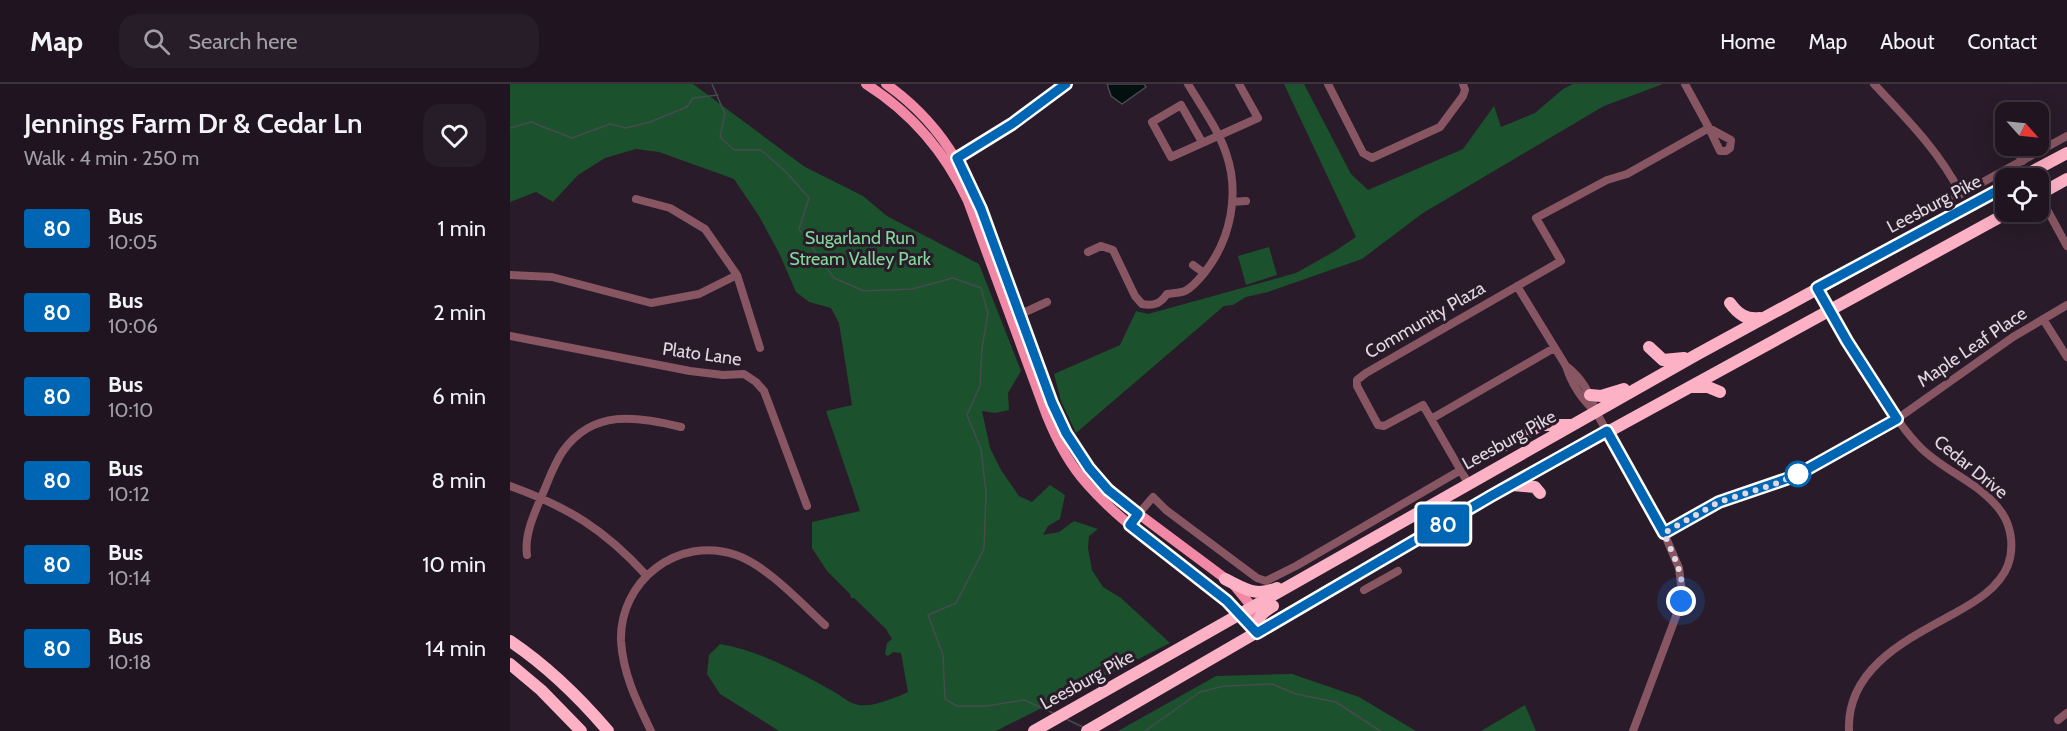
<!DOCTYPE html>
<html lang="en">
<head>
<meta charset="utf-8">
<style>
	:root { --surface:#1f141f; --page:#271d28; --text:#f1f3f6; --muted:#a19ea4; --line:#3c333d }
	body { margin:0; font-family:Cabin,sans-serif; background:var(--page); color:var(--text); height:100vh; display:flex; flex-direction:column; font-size:22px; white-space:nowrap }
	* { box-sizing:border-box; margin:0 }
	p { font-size:20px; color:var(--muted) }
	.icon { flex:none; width:33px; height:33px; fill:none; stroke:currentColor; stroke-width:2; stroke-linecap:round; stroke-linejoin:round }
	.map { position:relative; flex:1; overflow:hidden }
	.drawer { display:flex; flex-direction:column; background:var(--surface); width:510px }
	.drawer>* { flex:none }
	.badge { padding:0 12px; border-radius:4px; font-size:21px; line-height:39px }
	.needle { width:39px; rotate:117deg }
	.buttons { position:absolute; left:1485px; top:18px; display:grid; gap:12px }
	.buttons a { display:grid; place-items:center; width:54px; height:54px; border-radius:12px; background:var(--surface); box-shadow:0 6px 24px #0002,0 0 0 2px var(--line); font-size:30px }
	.you { position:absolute; width:30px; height:30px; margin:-15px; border:4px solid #fff; border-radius:50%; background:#1a73e8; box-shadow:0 0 0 9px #1a73e833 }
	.map>.badge { position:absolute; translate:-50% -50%; box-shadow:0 0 0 3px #fff }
	.round { display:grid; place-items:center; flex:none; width:63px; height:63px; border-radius:18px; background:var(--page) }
	.head { display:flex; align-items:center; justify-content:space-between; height:102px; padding:0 24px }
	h1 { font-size:28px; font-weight:600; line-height:45px }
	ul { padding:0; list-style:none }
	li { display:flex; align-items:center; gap:18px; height:84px; padding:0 24px }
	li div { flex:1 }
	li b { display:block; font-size:22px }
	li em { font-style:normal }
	li .badge { min-width:66px; font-weight:700; text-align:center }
	header { display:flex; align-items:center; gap:36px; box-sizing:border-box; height:84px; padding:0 30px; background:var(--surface); border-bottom:2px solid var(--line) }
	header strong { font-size:28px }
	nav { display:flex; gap:33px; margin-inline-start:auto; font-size:21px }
	.search { width:420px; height:54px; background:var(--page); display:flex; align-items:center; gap:15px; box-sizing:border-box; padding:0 21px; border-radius:18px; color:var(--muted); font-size:22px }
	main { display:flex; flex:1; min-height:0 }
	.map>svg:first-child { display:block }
	.green { fill:#1b512d }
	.water { fill:#040f10; stroke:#464b4f; stroke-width:1.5 }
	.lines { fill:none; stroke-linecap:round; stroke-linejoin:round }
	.stream { stroke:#464b4f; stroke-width:1.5 }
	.minor { stroke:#885663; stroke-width:8 }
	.major { stroke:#f189a6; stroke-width:10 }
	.highway { stroke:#fdb1c4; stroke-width:12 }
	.line-casing { stroke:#fff; stroke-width:14 }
	.line { stroke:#0066b3; stroke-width:9 }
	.walk { stroke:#e1d8e1; stroke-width:6; stroke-dasharray:0 10.8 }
	.stop-dot { fill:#fff; stroke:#0066b3; stroke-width:3 }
	.labels { text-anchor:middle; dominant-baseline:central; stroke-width:6; stroke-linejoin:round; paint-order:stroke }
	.street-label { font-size:18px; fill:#e1d8e1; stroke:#291b29 }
	.park-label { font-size:18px; fill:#82d99a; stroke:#291b29 }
</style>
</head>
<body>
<header>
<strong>Map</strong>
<div class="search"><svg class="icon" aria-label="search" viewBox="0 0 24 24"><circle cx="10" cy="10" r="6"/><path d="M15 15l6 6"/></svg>Search here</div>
<nav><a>Home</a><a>Map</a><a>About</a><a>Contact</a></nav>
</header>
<main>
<section class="drawer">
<div class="head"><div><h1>Jennings Farm Dr &amp; Cedar Ln</h1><p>Walk · 4 min · 250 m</p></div><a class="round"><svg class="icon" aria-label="heart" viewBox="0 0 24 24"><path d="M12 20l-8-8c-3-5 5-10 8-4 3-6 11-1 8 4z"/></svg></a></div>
<ul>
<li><span class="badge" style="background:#0066b3;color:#fff">80</span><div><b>Bus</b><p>10:05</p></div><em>1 min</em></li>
<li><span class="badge" style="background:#0066b3;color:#fff">80</span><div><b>Bus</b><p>10:06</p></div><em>2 min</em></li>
<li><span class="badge" style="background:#0066b3;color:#fff">80</span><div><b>Bus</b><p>10:10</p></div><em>6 min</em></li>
<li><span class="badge" style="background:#0066b3;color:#fff">80</span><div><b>Bus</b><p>10:12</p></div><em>8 min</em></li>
<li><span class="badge" style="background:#0066b3;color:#fff">80</span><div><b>Bus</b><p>10:14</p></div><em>10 min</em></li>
<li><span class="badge" style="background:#0066b3;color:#fff">80</span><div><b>Bus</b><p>10:18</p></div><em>14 min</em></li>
</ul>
</section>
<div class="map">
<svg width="1557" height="647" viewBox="0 0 1557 647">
	<rect width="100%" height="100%" fill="#291b29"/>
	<path class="green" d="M0,0h183l112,83 58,29 24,20 92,48 42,107 -13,22 1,17 -14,3 -13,-2 8,37 11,22 18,26 13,6 18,-17 15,10 -5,24 -12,7 -5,9 16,-3 15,-11 24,8 -9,7 -1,12 4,22 11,17 18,11 49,45 -174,88h-217l-59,-37 -13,-20 2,-19 11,-11c40,7 76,27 111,46 8,4 16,12 24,14 14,5 40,-6 53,-12l-7,-39 -8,-1 -5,4 -3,-2 2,-11 5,-4 -6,-10 -32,-31h-3l-1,-4 -23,-23 -15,-23v-26l48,-11 -34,-100 26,-6 -13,-82 -8,-15 -22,-6 -13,-10 -16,-37 -21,-39 -25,-37 -75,-27 -23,-3 -31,9 -27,17 -25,27 -17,-10 -26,10z
		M774,0h20l47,90 17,16 95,-41 31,-43 7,21 34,-14 28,-24 10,-5h90l-59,22 -181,107 -61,46 -94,33 -22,5 -13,8 -9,1 -148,127 -15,-32 -7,-27 66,-29 16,-34 12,3 148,-41 39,-22 21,-14z
		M759,163l8,28 -31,10 -8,-29z
		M782,590l67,23 57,34h-298l98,-55z
		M1015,621l11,26h-55z"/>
	<path class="water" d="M597,0h37l2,3 -24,17 -11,-8z"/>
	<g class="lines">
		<path class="stream" d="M202,0l13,30 -5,23 14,13h27l24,21 24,27 -10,31 35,49 30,13 48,-2 41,-11 28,10 7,25 -6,35 -2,38 -13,29 14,34 5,44 -2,56 -28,54 -28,12 15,40 2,44 12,7h29l38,-6 29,13
			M0,44l21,-6 41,16 38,-14 16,4 24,-6 37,-15 6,-9 25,-3
			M556,635l17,8
			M635,647l55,-39 24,-6 48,-2 24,10 40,8 44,29"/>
		<path class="minor" d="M818,0l35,69 9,5 68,-31 23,-31 2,-6 -2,-6
			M1364,0c33,35 65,67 87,110
			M1199,44l22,12 -1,8 -4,3h-6z
			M1495,47l1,2
			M692,58l-21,-37 -29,17 19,35 87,-39 -19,-34
			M1503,62l10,15
			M443,77l60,-37 53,-40
			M1528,109l29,53
			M126,115l34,9 35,21 32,46 23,73
			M1442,115l115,-63
			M722,118l14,-1
			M578,168l13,-6 12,4 22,46 7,8c12,2 18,0 25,-10 6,-1 13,-1 18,-3 8,-4 15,-13 20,-19 26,-33 35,-79 21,-119 -8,-24 -25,-47 -38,-69
			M683,181l11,8
			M0,191l42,2 99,26 48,-9 38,-19
			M1007,202l49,80c6,19 15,33 30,46
			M1307,204c19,35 39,69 61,102 13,20 26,41 43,58 24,24 62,36 81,65 10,15 12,35 6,52 -9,23 -33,37 -53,48 -47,26 -109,55 -106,118
			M511,230l26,-12
			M1533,235l24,38
			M0,252l180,35 33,4 21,-1 12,8 8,9 43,115
			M1056,282c16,12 24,27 30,46l68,121 15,35 3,24 -4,19 -45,120
			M921,335l123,-71
			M958,399l-45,-78 -39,21 -6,-1 -21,-39v-6l9,-7 195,-112 -25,-43 71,-38 20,-6 82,-46 -24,-44
			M0,402c58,21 94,43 136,89
			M619,441l24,-28 13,13 91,68 9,3 30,-15 201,-117
			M1154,449l55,-31 56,-18 20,-9 102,-56 116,-82 54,-32
			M17,471c-3,-21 8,-43 16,-62 6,-14 11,-29 20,-42 30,-42 74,-35 118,-24
			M854,506l34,-19
			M1548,636l9,-7
			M141,647c-14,-29 -28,-57 -30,-90 -2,-60 57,-106 115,-86 30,10 65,48 89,70"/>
		<path class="major" d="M356,0c46,29 79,68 102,117l79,215c10,25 22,48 40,68 50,57 121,91 170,149
			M376,0c72,51 89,112 119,190 16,43 33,85 47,129l21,42 26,34 29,27 106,79 19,23 3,22"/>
		<path class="highway" d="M1510,94l47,-25
			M1528,111l29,-16
			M1220,219c8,11 16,17 30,15
			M1139,263l14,13 21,-2
			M1182,303h16l12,5
			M1080,311l11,1 23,-7
			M987,365l44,-24h31
			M1003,401l22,2 5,6
			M715,495c21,10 29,18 52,9
			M747,549c0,-15 3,-19 16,-27
			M0,557c37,25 69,56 98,90
			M0,580l31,26 40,41
			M524,647l662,-376 310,-169
			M577,647l404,-235 518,-284"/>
	</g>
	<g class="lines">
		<defs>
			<path id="line" d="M556,0l-54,40 -55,34 24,51 71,194 14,30 23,35 19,22 30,24 -8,11 97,76 30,32 234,-137 116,-65 57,102 55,-31 76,-26 102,-57 -50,-78 -30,-53 189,-102"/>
		</defs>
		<use href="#line" class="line-casing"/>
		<use href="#line" class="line"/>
		<path class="walk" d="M1171,517c5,-25 -8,-45 -17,-68l55,-31 56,-18 23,-10"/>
	</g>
	<circle class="stop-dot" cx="1288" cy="390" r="12"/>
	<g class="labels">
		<g class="street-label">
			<text transform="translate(1424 120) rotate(-28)">Leesburg Pike</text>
			<text transform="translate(915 236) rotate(-30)">Community Plaza</text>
			<text transform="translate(1462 263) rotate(-34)">Maple Leaf Place</text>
			<text transform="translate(192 270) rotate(8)">Plato Lane</text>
			<text transform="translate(999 356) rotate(-29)">Leesburg Pike</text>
			<text transform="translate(1461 383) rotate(39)">Cedar Drive</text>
			<text transform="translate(577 596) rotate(-29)">Leesburg Pike</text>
		</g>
		<g class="park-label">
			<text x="350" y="154">Sugarland Run<tspan x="350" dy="21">Stream Valley Park</tspan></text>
		</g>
	</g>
</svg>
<div class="buttons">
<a><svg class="needle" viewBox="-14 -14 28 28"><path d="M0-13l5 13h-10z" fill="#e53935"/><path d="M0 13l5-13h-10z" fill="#a19ea4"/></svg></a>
<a><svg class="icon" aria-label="locate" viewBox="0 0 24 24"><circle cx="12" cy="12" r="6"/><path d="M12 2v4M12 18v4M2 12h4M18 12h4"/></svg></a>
</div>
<div class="you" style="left:1171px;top:517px"></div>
<b class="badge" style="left:933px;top:440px;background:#0066b3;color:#fff">80</b>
</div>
</main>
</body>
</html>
